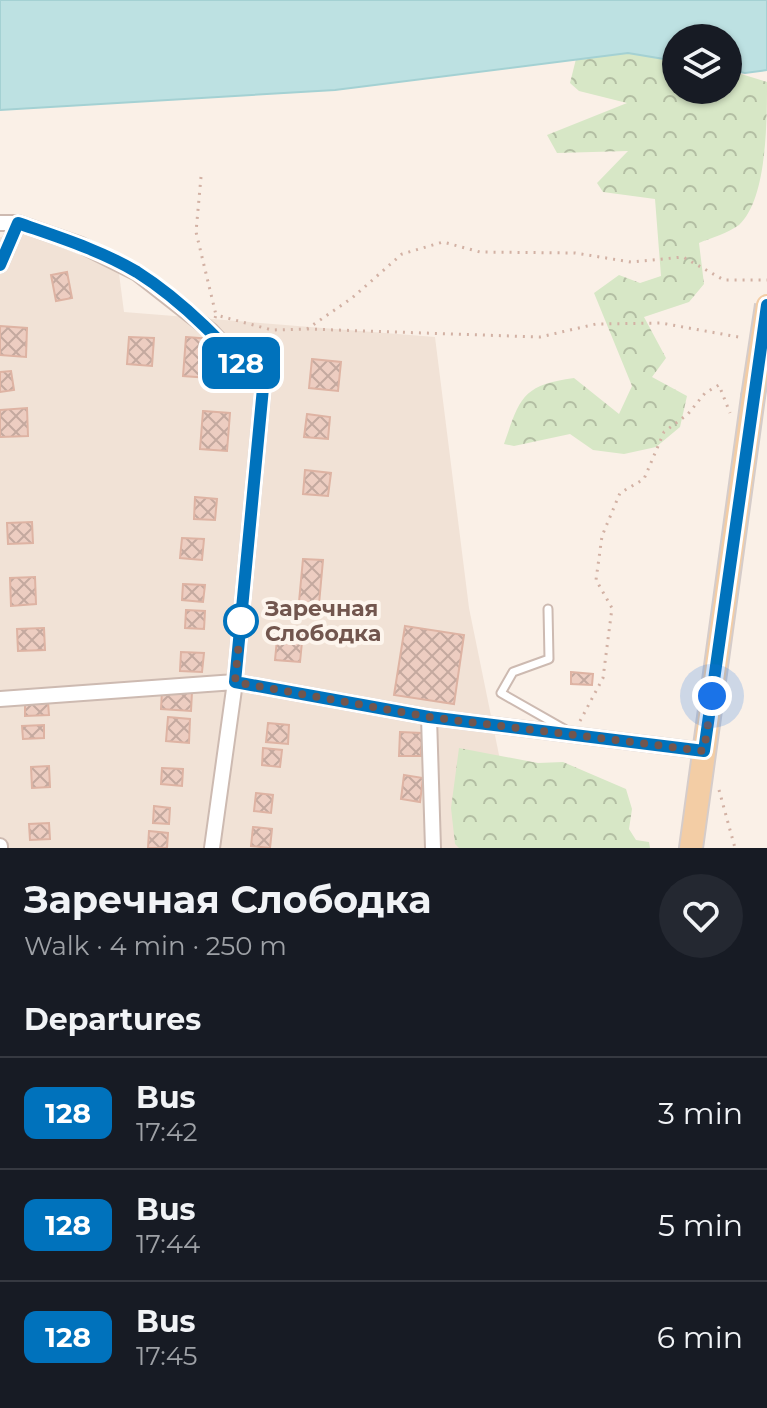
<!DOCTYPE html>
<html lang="en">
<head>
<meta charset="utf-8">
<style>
	:root { --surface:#171b24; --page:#242831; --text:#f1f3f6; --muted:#9ea1a6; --line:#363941 }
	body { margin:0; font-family:Montserrat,sans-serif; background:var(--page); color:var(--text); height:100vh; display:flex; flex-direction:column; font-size:30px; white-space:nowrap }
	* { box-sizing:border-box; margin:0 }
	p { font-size:26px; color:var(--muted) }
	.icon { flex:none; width:44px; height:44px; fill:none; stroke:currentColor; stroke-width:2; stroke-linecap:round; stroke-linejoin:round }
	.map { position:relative; height:848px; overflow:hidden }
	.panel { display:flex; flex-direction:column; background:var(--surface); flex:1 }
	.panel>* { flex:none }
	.badge { padding:0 16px; border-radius:12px; font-size:28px; line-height:52px }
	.controls { position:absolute; left:662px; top:24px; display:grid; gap:16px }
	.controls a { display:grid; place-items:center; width:80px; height:80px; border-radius:50%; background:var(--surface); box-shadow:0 2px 6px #0004; font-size:40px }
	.you { position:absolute; width:40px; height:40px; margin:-20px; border:6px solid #fff; border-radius:50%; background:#1a73e8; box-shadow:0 0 0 12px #1a73e833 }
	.map>.badge { position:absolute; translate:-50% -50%; box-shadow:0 0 0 4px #fff }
	h2 { padding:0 24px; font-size:30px; line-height:72px }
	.round { display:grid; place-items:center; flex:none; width:84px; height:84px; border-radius:42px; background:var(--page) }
	.headline { display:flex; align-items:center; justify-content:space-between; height:136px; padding:0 24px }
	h1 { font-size:38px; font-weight:700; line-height:60px }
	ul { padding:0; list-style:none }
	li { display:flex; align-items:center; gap:24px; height:112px; padding:0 24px; border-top:2px solid var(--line) }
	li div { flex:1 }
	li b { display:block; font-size:30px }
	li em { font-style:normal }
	li .badge { min-width:88px; font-weight:700; text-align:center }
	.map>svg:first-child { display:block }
	.residential { fill:#f1e2d6 }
	.forest { fill:url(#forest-crowns) }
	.water { fill:#bde1e2; stroke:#a4d1d3; stroke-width:2 }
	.building { fill:url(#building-cross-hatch); stroke:#deb3a3; stroke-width:2 }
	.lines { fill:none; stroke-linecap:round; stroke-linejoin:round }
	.service-casing { stroke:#cdbab1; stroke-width:11 }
	.minor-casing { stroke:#cdbab1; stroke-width:18 }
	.primary-casing { stroke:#d5ccca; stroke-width:26 }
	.path { stroke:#d2b1a4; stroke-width:3; stroke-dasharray:2 6; stroke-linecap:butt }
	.service { stroke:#fff; stroke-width:7 }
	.minor { stroke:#fff; stroke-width:14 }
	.primary { stroke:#f3cda5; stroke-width:22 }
	.primary-bridge-casing { stroke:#d5ccca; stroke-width:26; stroke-linecap:butt }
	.primary-bridge { stroke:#f3cda5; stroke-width:22 }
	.line-casing { stroke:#fff; stroke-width:18 }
	.line { stroke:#0072bc; stroke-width:12 }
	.walk { stroke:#72564e; stroke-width:8; stroke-dasharray:0 14.4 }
	.stop-dot { fill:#fff; stroke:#0072bc; stroke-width:4 }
	.labels { text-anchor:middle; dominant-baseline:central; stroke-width:8; stroke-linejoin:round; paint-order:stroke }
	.stop-label { font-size:22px; font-weight:bold; fill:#72564e; stroke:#fdf5ed; text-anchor:start }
</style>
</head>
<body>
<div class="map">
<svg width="767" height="848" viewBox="0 0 767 848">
	<defs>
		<pattern id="forest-crowns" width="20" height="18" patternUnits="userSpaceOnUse" patternTransform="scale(2)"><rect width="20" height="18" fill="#d7e7c6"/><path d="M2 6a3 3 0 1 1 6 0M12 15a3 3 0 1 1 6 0" fill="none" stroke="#b3bea3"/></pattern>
		<pattern id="building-cross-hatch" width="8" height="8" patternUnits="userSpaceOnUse" patternTransform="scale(2)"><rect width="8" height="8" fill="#edcdc1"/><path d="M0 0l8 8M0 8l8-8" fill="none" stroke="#c4a99f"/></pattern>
	</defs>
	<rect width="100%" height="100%" fill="#faf0e7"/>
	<path class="residential" d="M51,233l66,25 7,54 311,25 34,271 49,240h-518v-611z"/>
	<path class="forest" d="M628,53l48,8v29h52v-20l39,12c0,41 0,117 -28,143 -11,8 -28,13 -40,18l5,41 -15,18 -45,15 22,41 -14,19 35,19 -7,31 -24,20 -32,7 -31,-4 -23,-16 -56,12 -10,-2c16,-46 18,-59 70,-66l45,36 13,-28 -38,-93 25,-18 21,8 21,-7 -6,-77 -52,-7 -6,-9 31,-32 -71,2 -10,-18 80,-32 -48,-12 -9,-8 6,-24z
		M459,748l79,15 25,-1 63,27 6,20 -3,20 7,11 13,2 1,6h-191l-4,-4 -4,-36z"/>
	<path class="water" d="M0,0h767v70l-22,3 -17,-3v-32h-52v23l-48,-8 -293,37 -335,20z"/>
	<path class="building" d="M67,272l5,26 -16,3 -5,-26z
		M0,326l27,2 -1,29 -26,-2z
		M129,337l25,1 -2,28 -25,-2z
		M186,337l26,2 -3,39 -26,-2z
		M312,359l29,3 -3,29 -29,-3z
		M11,371l3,19 -14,2v-20z
		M27,408l1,28 -28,1v-27z
		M203,411l27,2 -3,38 -27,-2z
		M307,414l23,3 -2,22 -24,-2z
		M305,470l26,3 -3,23 -25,-2z
		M195,497l22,2 -2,21 -21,-1z
		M32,522l1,21 -25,1 -1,-21z
		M182,538l22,1 -2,21 -22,-2z
		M303,559l20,1 -4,44 -20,-2z
		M35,577l1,27 -25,2 -1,-28z
		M183,584l22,1 -2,17 -21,-2z
		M186,610l19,1 -1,18 -19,-1z
		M405,626l59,9 -10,69 -60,-9z
		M44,628l1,22 -27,1 -1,-22z
		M278,629l25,3 -3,30 -25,-2z
		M181,652l23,1 -2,19 -22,-1z
		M571,672l22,2 -1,11 -21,-1z
		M162,690l30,2 -1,19 -30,-2z
		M48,702l1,13 -24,1v-13z
		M168,717l22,2 -1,24 -23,-2z
		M268,723l21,2 -1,19 -22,-2z
		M44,725v13l-21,1 -1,-13z
		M400,732l22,1 -1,23h-22z
		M263,748l19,2 -2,17 -18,-2z
		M49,766l1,21 -18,1 -1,-21z
		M162,768l21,1 -1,17 -21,-2z
		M404,775l19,3 -3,24 -19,-3z
		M256,793l17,2 -2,18 -17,-2z
		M154,806l16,2 -1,16 -16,-1z
		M49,823l1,16 -20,1 -1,-16z
		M253,827l19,2 -2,19 -19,-2z
		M149,831l19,2 -1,15h-19z"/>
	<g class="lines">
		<defs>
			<path id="service" d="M548,609l1,50 -36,13 -12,21 65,37"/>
			<path id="minor" d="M0,223h18l63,22 56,28 74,58 52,57 -28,294 -23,166
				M0,265l18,-42
				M0,699l235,-17 194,35 275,34
				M429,717l4,131
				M0,846v2"/>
			<path id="primary" d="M691,848l62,-451"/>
		</defs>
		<use href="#service" class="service-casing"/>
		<use href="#minor" class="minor-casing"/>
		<use href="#primary" class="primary-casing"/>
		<path class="path" d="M201,177l-5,55 20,83
			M215,318l1,-3 56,15 35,-1 45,-31 50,-44 41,-12 37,10 95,1 56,9 52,-5 41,23h43
			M307,329l233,8 56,-13 65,-1 83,15
			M580,721l23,-43 9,-70 -16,-28 6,-44 18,-43 24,-14 20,-47 24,-18 17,-21 14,-8 11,28
			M719,790l16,58"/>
		<use href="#service" class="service"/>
		<use href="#minor" class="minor"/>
		<use href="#primary" class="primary"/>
		<defs>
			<path id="primary-bridge" d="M753,397l14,-92"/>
		</defs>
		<use href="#primary-bridge" class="primary-bridge-casing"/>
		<use href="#primary-bridge" class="primary-bridge"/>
	</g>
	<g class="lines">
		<defs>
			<path id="line" d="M0,265l18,-42c40,14 82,27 119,49 49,31 88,74 126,116l-28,294 194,35 275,34 63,-446"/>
		</defs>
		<use href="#line" class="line-casing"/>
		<use href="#line" class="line"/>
		<path class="walk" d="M241,621l-6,61 194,35 275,34 8,-55"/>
	</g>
	<circle class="stop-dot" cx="241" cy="621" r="16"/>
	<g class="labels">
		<g class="stop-label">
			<text x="265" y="608">Заречная<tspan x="265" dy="25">Слободка</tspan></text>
		</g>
	</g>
</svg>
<div class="controls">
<a><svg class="icon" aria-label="layers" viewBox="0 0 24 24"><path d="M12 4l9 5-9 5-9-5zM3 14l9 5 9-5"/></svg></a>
</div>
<div class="you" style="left:712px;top:696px"></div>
<b class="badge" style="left:241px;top:363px;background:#0072bc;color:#fff">128</b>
</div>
<section class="panel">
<div class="headline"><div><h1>Заречная Слободка</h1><p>Walk · 4 min · 250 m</p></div><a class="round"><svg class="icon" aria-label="heart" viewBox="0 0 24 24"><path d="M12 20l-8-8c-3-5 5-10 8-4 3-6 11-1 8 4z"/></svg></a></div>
<h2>Departures</h2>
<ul>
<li><span class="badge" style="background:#0072bc;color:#fff">128</span><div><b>Bus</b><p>17:42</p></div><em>3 min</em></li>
<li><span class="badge" style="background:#0072bc;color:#fff">128</span><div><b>Bus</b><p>17:44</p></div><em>5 min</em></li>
<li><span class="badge" style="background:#0072bc;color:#fff">128</span><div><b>Bus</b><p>17:45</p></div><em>6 min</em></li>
</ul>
</section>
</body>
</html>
